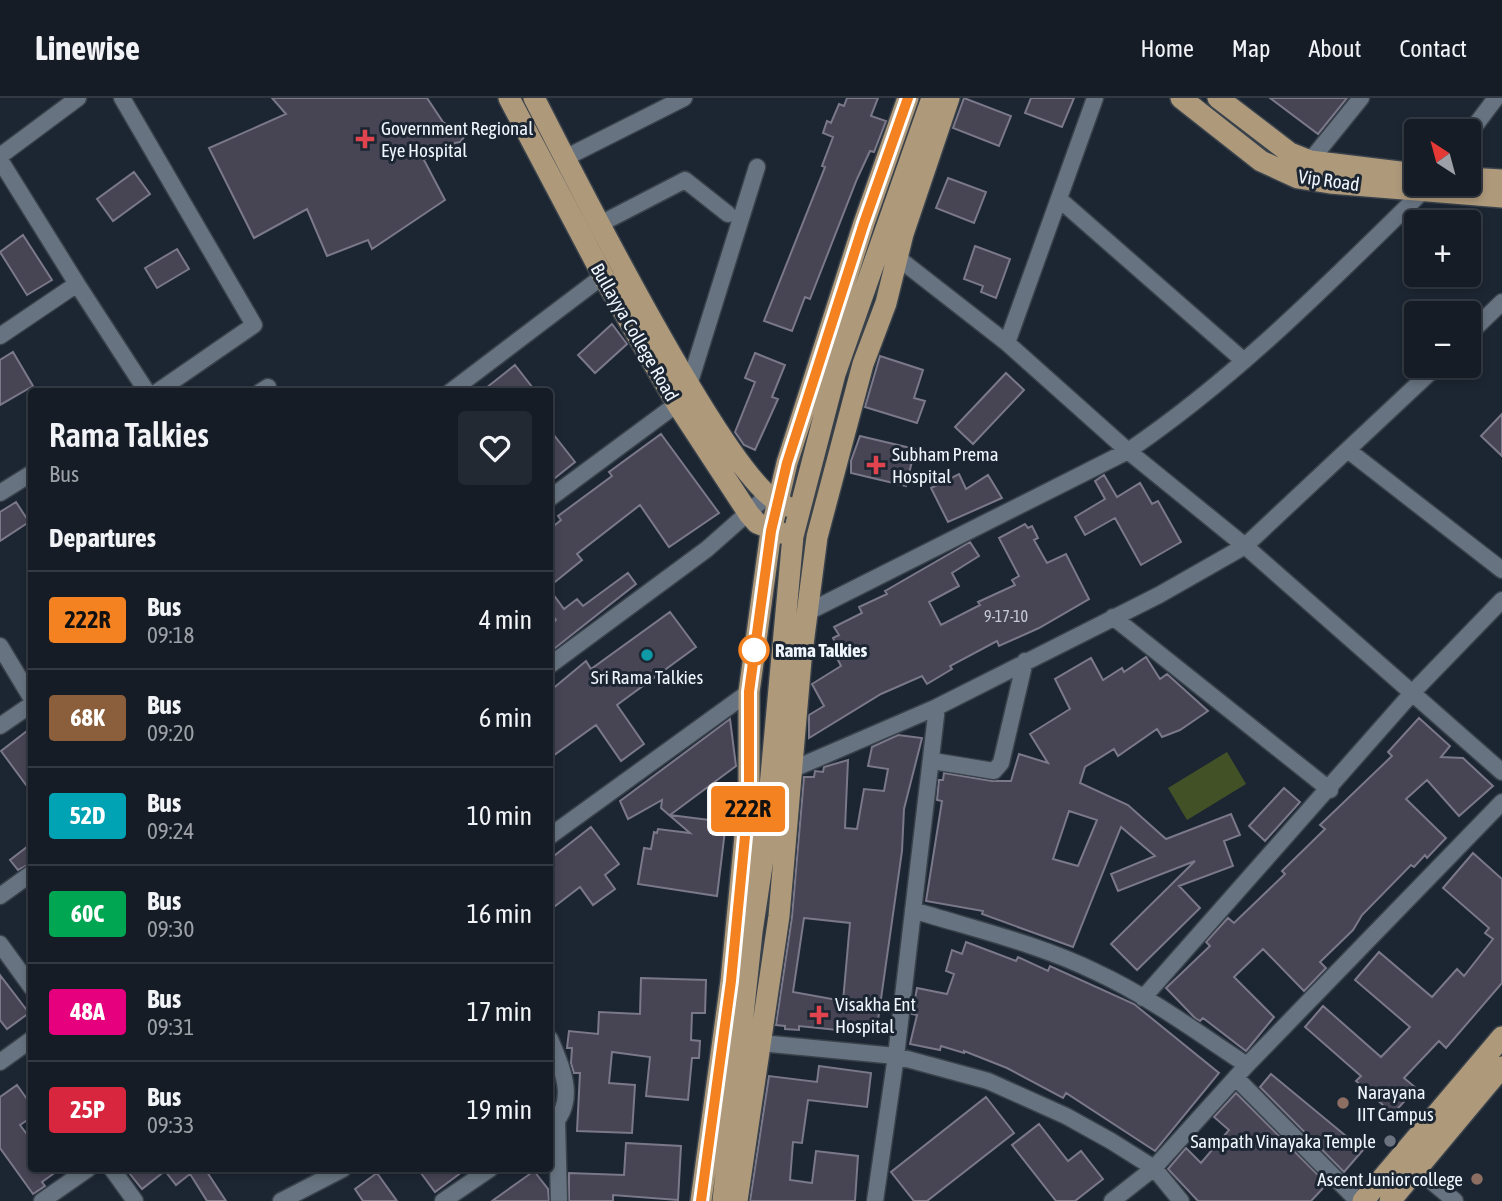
<!DOCTYPE html>
<html lang="en">
<head>
<meta charset="utf-8">
<style>
	:root { --surface:#151c26; --page:#222932; --text:#f1f3f6; --muted:#9da1a7; --line:#343a43 }
	body { margin:0; font-family:"Asap Condensed",sans-serif; background:var(--page); color:var(--text); height:100vh; display:flex; flex-direction:column; font-size:26px; white-space:nowrap }
	* { box-sizing:border-box; margin:0 }
	p { font-size:23px; color:var(--muted) }
	.icon { flex:none; width:38px; height:38px; fill:none; stroke:currentColor; stroke-width:2; stroke-linecap:round; stroke-linejoin:round }
	.map { position:relative; flex:1; overflow:hidden }
	.sheet { position:absolute; left:28px; top:290px; width:525px; height:784px; display:flex; flex-direction:column; background:var(--surface); border-radius:7px; box-shadow:0 4px 10px #0003,0 0 0 2px var(--line) }
	.sheet>* { flex:none }
	.badge { padding:0 14px; border-radius:5px; font-size:24px; line-height:46px }
	.needle { width:46px; rotate:324deg }
	.tools { position:absolute; left:1404px; top:21px; display:grid; gap:14px }
	.tools a { display:grid; place-items:center; width:77px; height:77px; border-radius:7px; background:var(--surface); box-shadow:0 4px 10px #0003,0 0 0 2px var(--line); font-size:35px }
	.map>.badge { position:absolute; translate:-50% -50%; box-shadow:0 0 0 4px #fff }
	h2 { padding:0 21px; font-size:26px; line-height:63px }
	.round { display:grid; place-items:center; flex:none; width:74px; height:74px; border-radius:7px; background:var(--page) }
	.overview { display:flex; align-items:center; justify-content:space-between; height:119px; padding:0 21px }
	h1 { font-size:33px; font-weight:600; line-height:52px }
	ul { padding:0; list-style:none }
	li { display:flex; align-items:center; gap:21px; height:98px; padding:0 21px; border-top:2px solid var(--line) }
	li div { flex:1 }
	li b { display:block; font-size:26px }
	li em { font-style:normal }
	li .badge { min-width:77px; font-weight:700; text-align:center }
	header { display:flex; align-items:center; gap:42px; box-sizing:border-box; height:98px; padding:0 35px; background:var(--surface); border-bottom:2px solid var(--line) }
	header strong { font-size:33px }
	nav { display:flex; gap:38px; margin-inline-start:auto; font-size:24px }
	.map>svg:first-child { display:block }
	.green { fill:#435226 }
	.building { fill:#474554; stroke:#7a7889; stroke-width:2; fill-rule:evenodd }
	.lines { fill:none; stroke-linecap:round; stroke-linejoin:round }
	.minor-casing { stroke:#39424b; stroke-width:19 }
	.major-casing { stroke:#39424b; stroke-width:24 }
	.minor { stroke:#677380; stroke-width:16 }
	.major { stroke:#ae997b; stroke-width:21 }
	.line-casing { stroke:#fff; stroke-width:16 }
	.line { stroke:#f58220; stroke-width:10 }
	.health-dot { fill:#e0444e; stroke:#1c2632; stroke-width:2.5 }
	.stop-dot { fill:#fff; stroke:#f58220; stroke-width:3.5 }
	.culture-dot { fill:#0f9aa8; stroke:#1c2632; stroke-width:2.5 }
	.education-dot { fill:#8d6e63; stroke:#1c2632; stroke-width:2.5 }
	.worship-dot { fill:#6b7280; stroke:#1c2632; stroke-width:2.5 }
	.labels { text-anchor:middle; dominant-baseline:central; stroke-width:6; stroke-linejoin:round; paint-order:stroke }
	.number-label { font-size:16px; fill:#c5cad4 }
	.poi-label { font-size:19px; fill:#eff6fe; stroke:#1c2632; text-anchor:start }
	.street-label { font-size:19px; fill:#eff6fe; stroke:#1c2632 }
	.stop-label { font-size:19px; font-weight:bold; fill:#eff6fe; stroke:#1c2632; text-anchor:start }
</style>
</head>
<body>
<header>
<strong>Linewise</strong>
<nav><a>Home</a><a>Map</a><a>About</a><a>Contact</a></nav>
</header>
<div class="map">
<svg width="1502" height="1103" viewBox="0 0 1502 1103">
	<rect width="100%" height="100%" fill="#1c2632"/>
	<path class="green" d="M1227,654l19,32 -59,36 -19,-32z"/>
	<path class="building" d="M272,0h155l16,24 22,14 -5,6 -5,1 -7,11 -10,-4 -14,10 21,40 -73,49 -4,-9 -41,16 -20,-47 -53,29 -45,-90 77,-34z
		M847,0h31l-7,18 15,5 -12,31 -4,-1 -13,28 -47,120 -5,-2 -13,34 -28,-10 61,-154 -3,-1 11,-29 -10,-4 4,-12 4,2 8,-19 5,2z
		M964,0l47,18 -12,30 -46,-18z
		M1031,0h43l-12,29 -37,-14z
		M1270,0h77l-29,36z
		M134,74l16,22 -37,27 -16,-22z
		M948,80l38,14 -12,31 -38,-15z
		M23,137l29,45 -25,15 -27,-43z
		M975,148l35,13 -14,39 -15,-6 2,-6 -19,-7z
		M177,151l12,20 -32,19 -12,-20z
		M612,226l15,20 -32,29 -17,-18z
		M13,254l20,34 -33,19v-45z
		M755,255l30,12 -13,32 6,2 -23,51 -11,-5 -9,-13 20,-50 -10,-4z
		M880,258l43,14 -9,28 11,3 -8,22 -52,-16z
		M515,267l21,27h-55z
		M1006,275l18,17 -51,54 -18,-17z
		M1502,316v42l-21,-20z
		M550,332l25,32 -25,20z
		M661,336l58,79 -50,34 -29,-42 -63,49 5,6 -32,26v-57l11,-9 -3,-4 54,-40 -3,-4z
		M860,338l55,13 -9,37 -55,-13v-12z
		M959,376l7,15 22,-14 14,23 -54,24 -17,-34z
		M1104,377l13,22 23,-14 12,21 6,-3 23,41 -40,23 -26,-47 -30,17 -10,-18 30,-18 -10,-18z
		M16,404l13,20 -29,19v-29z
		M1025,426l3,4 4,-2 6,12 -4,2 13,23 19,-9 23,45 -50,29 -40,18 -2,-5 -47,25 2,3 -25,15 -5,-8 -41,18 -72,44v-23l15,-9 -12,-22 29,-18 -7,-14 5,-2 -6,-12 6,-3 -5,-8 28,-14 -3,-6 28,-13 -2,-3 85,-49 9,14 -27,17 7,13 -30,16 12,23 39,-20 -2,-3 37,-17 -3,-5 7,-4 -20,-38z
		M628,475l8,11 -86,68v-26l6,-6 -6,-8v-22l14,19 13,-10 6,7z
		M670,514l26,35 -79,58 27,39 -23,17 -25,-36 -46,33v-67l36,-30 5,8z
		M1146,559l14,22 7,-5 41,37 -28,19 -18,7 -5,-8 -39,27 -4,-7 -29,18 -5,16 48,22 38,34 65,-25 9,21 -16,6 9,25 -54,20 21,22 -63,62 -26,-26 84,-83 -77,30 -7,-17 44,-18 -34,-29 -48,120 -91,-33 1,-3 -57,-10 16,-100 -5,-1 2,-20h4l1,-7 48,8h19l8,-27 29,9 -18,-29 40,-25 -15,-30 36,-21 12,22 19,-12 2,4zM1069,713l28,9 -19,46 -25,-7z
		M1419,620l31,28 -9,11 22,1 30,28 -34,30 -32,-36 -21,19 40,39 -19,20 -2,-3 -11,12 -3,-2 -49,50 -9,15 -33,32 6,6 -22,23 -41,-42 -29,28 40,40 -28,34 -43,-33 -3,3 -5,-3 -29,-30 44,-42 -4,-4 22,-24 6,5 51,-49 -3,-3 43,-42 -5,-4 72,-69 -4,-4z
		M730,621l6,47 -66,49 56,7 -9,74 -79,-12 6,-36 7,1 3,-17 3,1 1,-4 32,4 -29,-25 1,-8 -34,19 -8,-18z
		M27,633l5,7v55l-31,-42z
		M898,637l24,3 -18,71 -2,42 -26,183 -77,-8v4l-14,-1v-3l-9,-1 16,-108 12,-140h10l1,-6 8,1 1,-5 24,-7 -3,68 12,1 7,-40 20,2 4,-22 -20,-3 4,-19zM804,820l46,5 -7,78 -50,-9z
		M1284,690l16,14 -35,39 -16,-15z
		M591,729l28,37 -14,11 10,14 -22,16 -13,-18 -30,23v-51z
		M32,745v20l-14,7 -8,-10z
		M1473,755l29,26v104l-56,65 -7,-7 -35,37 12,10 -23,26 -37,-33 5,-5 -56,-49 18,-21 58,51 29,-30 -55,-47 24,-28 53,45 25,-28 7,7 29,-37 -8,-6 4,-5 -46,-40z
		M966,844l50,19 2,-4 30,14 2,-5 84,38 85,69 -64,78 -89,-58 -3,5 -56,-30 -43,-17v2l-23,-7 -1,4 -30,-6 7,-29 -5,-1 5,-26 30,6 7,-20 -8,-3 6,-21 10,4z
		M0,877l29,38 -22,16 -7,-9z
		M641,880l65,2 -1,33h-13l-1,27 9,1 -1,17h-7l-4,42 -42,-4 4,-39 -38,-5 -3,31 26,2 -3,48 -55,-2 3,-58h-6l-3,-10 1,-15h-5l2,-17 29,3 1,-22 41,2z
		M819,968l52,7 -4,34 -59,-7 -6,43 -9,-1 -3,38 22,3 4,-32 42,5 -3,45h-105l19,-125 48,6z
		M1271,976l92,76 -19,22 -84,-85z
		M17,987l15,21v11l-12,8 12,16v28h28l-18,13 3,4 -12,8 -33,-46v-51z
		M1236,995l91,91 -16,17h-113l-30,-32 18,-21 15,15 28,-33 -15,-13z
		M986,999l28,36 -87,68h-13l-23,-29z
		M1039,1026l29,37 13,-10 22,28 -28,22h-19l-44,-56z
		M626,1045l55,3 -3,54 -65,-5v6h-44v-28l55,2z
		M126,1071h79l21,32h-19l-17,-27 -14,11 -11,-14 -23,18z
		M418,1071h48l-31,23z
		M534,1073l14,18 1,12h-57z
		M377,1075l20,28h-34l-8,-12z"/>
	<g class="lines">
		<defs>
			<path id="minor" d="M122,0l132,227 -97,67
				M1468,37l28,-37
				M0,58l78,-58
				M565,60l119,-60
				M0,62l77,124
				M1310,63l51,-63
				M1059,101l185,162
				M600,126l85,-44 43,34
				M898,160l109,85 121,108 117,95 257,226
				M1468,237l34,-33
				M0,238l77,-52 70,108
				M1007,245l88,-245
				M689,287l68,-218
				M260,294l8,-5
				M450,294l153,-116
				M1349,353l153,119
				M0,395l32,-20
				M550,400l127,-94
				M808,514l320,-161c109,-74 201,-168 295,-260
				M1113,519l217,173
				M0,548l32,53
				M550,567l157,-116 61,-54
				M0,628l32,-22
				M933,663l61,10 7,-8 24,-102
				M791,672l146,-63 222,-112 86,-49 192,-180
				M550,738l199,-144
				M0,798l32,-23
				M913,812c61,19 126,34 183,62 54,25 102,61 151,93
				M0,846l32,44
				M1143,900l270,-306 89,-92
				M550,941c13,31 28,63 0,89
				M761,945l135,13 92,25 78,35 45,25 43,27 27,33
				M0,964l32,-23
				M1236,980l122,123
				M557,1023l2,80
				M112,1071l23,32
				M1418,1072l37,31
				M42,1103l46,-32
				M281,1103l62,-32
				M443,1103l47,-32
				M875,1103l21,-145 41,-349
				M1112,1103l42,-33 93,-103 255,-263"/>
			<path id="major" d="M509,0l94,178 74,128 72,110 8,9 24,10
				M534,0c34,65 197,395 252,408
				M1181,0l80,63 37,17 32,5 172,14
				M1218,0l72,55 20,8 106,13
				M1468,80l34,2
				M701,1103l30,-220 18,-186v-103l22,-161 16,-68 77,-240 44,-125
				M723,1103l29,-269 12,-80 29,-316 42,-162 97,-276
				M737,1103l42,-285 22,-256 16,-123 46,-173 23,-61 17,-69 46,-136
				M1363,1103l139,-164
				M1390,1103l112,-134"/>
		</defs>
		<use href="#minor" class="minor-casing"/>
		<use href="#major" class="major-casing"/>
		<use href="#minor" class="minor"/>
		<use href="#major" class="major"/>
	</g>
	<g class="lines">
		<defs>
			<path id="line" d="M701,1103l30,-220 18,-186v-103l22,-161 16,-68 77,-240 44,-125"/>
		</defs>
		<use href="#line" class="line-casing"/>
		<use href="#line" class="line"/>
	</g>
	<g class="health-dot">
		<path d="M361.5 30.5h7v7h7v7h-7v7h-7v-7h-7v-7h7z"/>
		<path d="M872.5 356.5h7v7h7v7h-7v7h-7v-7h-7v-7h7z"/>
		<path d="M815.5 906.5h7v7h7v7h-7v7h-7v-7h-7v-7h7z"/>
	</g>
	<circle class="stop-dot" cx="754" cy="552" r="14"/>
	<circle class="culture-dot" cx="647" cy="557" r="7"/>
	<g class="education-dot">
		<circle cx="1343" cy="1005" r="7"/>
		<circle cx="1477" cy="1081" r="7"/>
	</g>
	<circle class="worship-dot" cx="1390" cy="1043" r="7"/>
	<g class="labels">
		<g class="number-label">
			<text x="1006" y="518">9-17-10</text>
		</g>
		<g class="poi-label">
			<text x="381" y="30">Government Regional<tspan x="381" dy="22">Eye Hospital</tspan></text>
			<text x="892" y="356">Subham Prema<tspan x="892" dy="22">Hospital</tspan></text>
			<text x="647" y="579" text-anchor="middle">Sri Rama Talkies</text>
			<text x="835" y="906">Visakha Ent<tspan x="835" dy="22">Hospital</tspan></text>
			<text x="1357" y="994">Narayana<tspan x="1357" dy="22">IIT Campus</tspan></text>
			<text x="1376" y="1043" text-anchor="end">Sampath Vinayaka Temple</text>
			<text x="1463" y="1081" text-anchor="end">Ascent Junior college</text>
		</g>
		<g class="street-label">
			<text transform="translate(1329 82) rotate(8)">Vip Road</text>
			<text transform="translate(635 234) rotate(60)">Bullayya College Road</text>
		</g>
		<g class="stop-label">
			<text x="775" y="552">Rama Talkies</text>
		</g>
	</g>
</svg>
<div class="tools">
<a><svg class="needle" viewBox="-14 -14 28 28"><path d="M0-13l5 13h-10z" fill="#e53935"/><path d="M0 13l5-13h-10z" fill="#9da1a7"/></svg></a>
<a>+</a>
<a>−</a>
</div>
<b class="badge" style="left:748px;top:711px;background:#f58220;color:#111">222R</b>
<section class="sheet">
<div class="overview"><div><h1>Rama Talkies</h1><p>Bus</p></div><a class="round"><svg class="icon" aria-label="heart" viewBox="0 0 24 24"><path d="M12 20l-8-8c-3-5 5-10 8-4 3-6 11-1 8 4z"/></svg></a></div>
<h2>Departures</h2>
<ul>
<li><span class="badge" style="background:#f58220;color:#111">222R</span><div><b>Bus</b><p>09:18</p></div><em>4 min</em></li>
<li><span class="badge" style="background:#8b5e3c;color:#fff">68K</span><div><b>Bus</b><p>09:20</p></div><em>6 min</em></li>
<li><span class="badge" style="background:#00a3b4;color:#fff">52D</span><div><b>Bus</b><p>09:24</p></div><em>10 min</em></li>
<li><span class="badge" style="background:#00a651;color:#fff">60C</span><div><b>Bus</b><p>09:30</p></div><em>16 min</em></li>
<li><span class="badge" style="background:#e6007e;color:#fff">48A</span><div><b>Bus</b><p>09:31</p></div><em>17 min</em></li>
<li><span class="badge" style="background:#d7263d;color:#fff">25P</span><div><b>Bus</b><p>09:33</p></div><em>19 min</em></li>
</ul>
</section>
</div>
</body>
</html>
